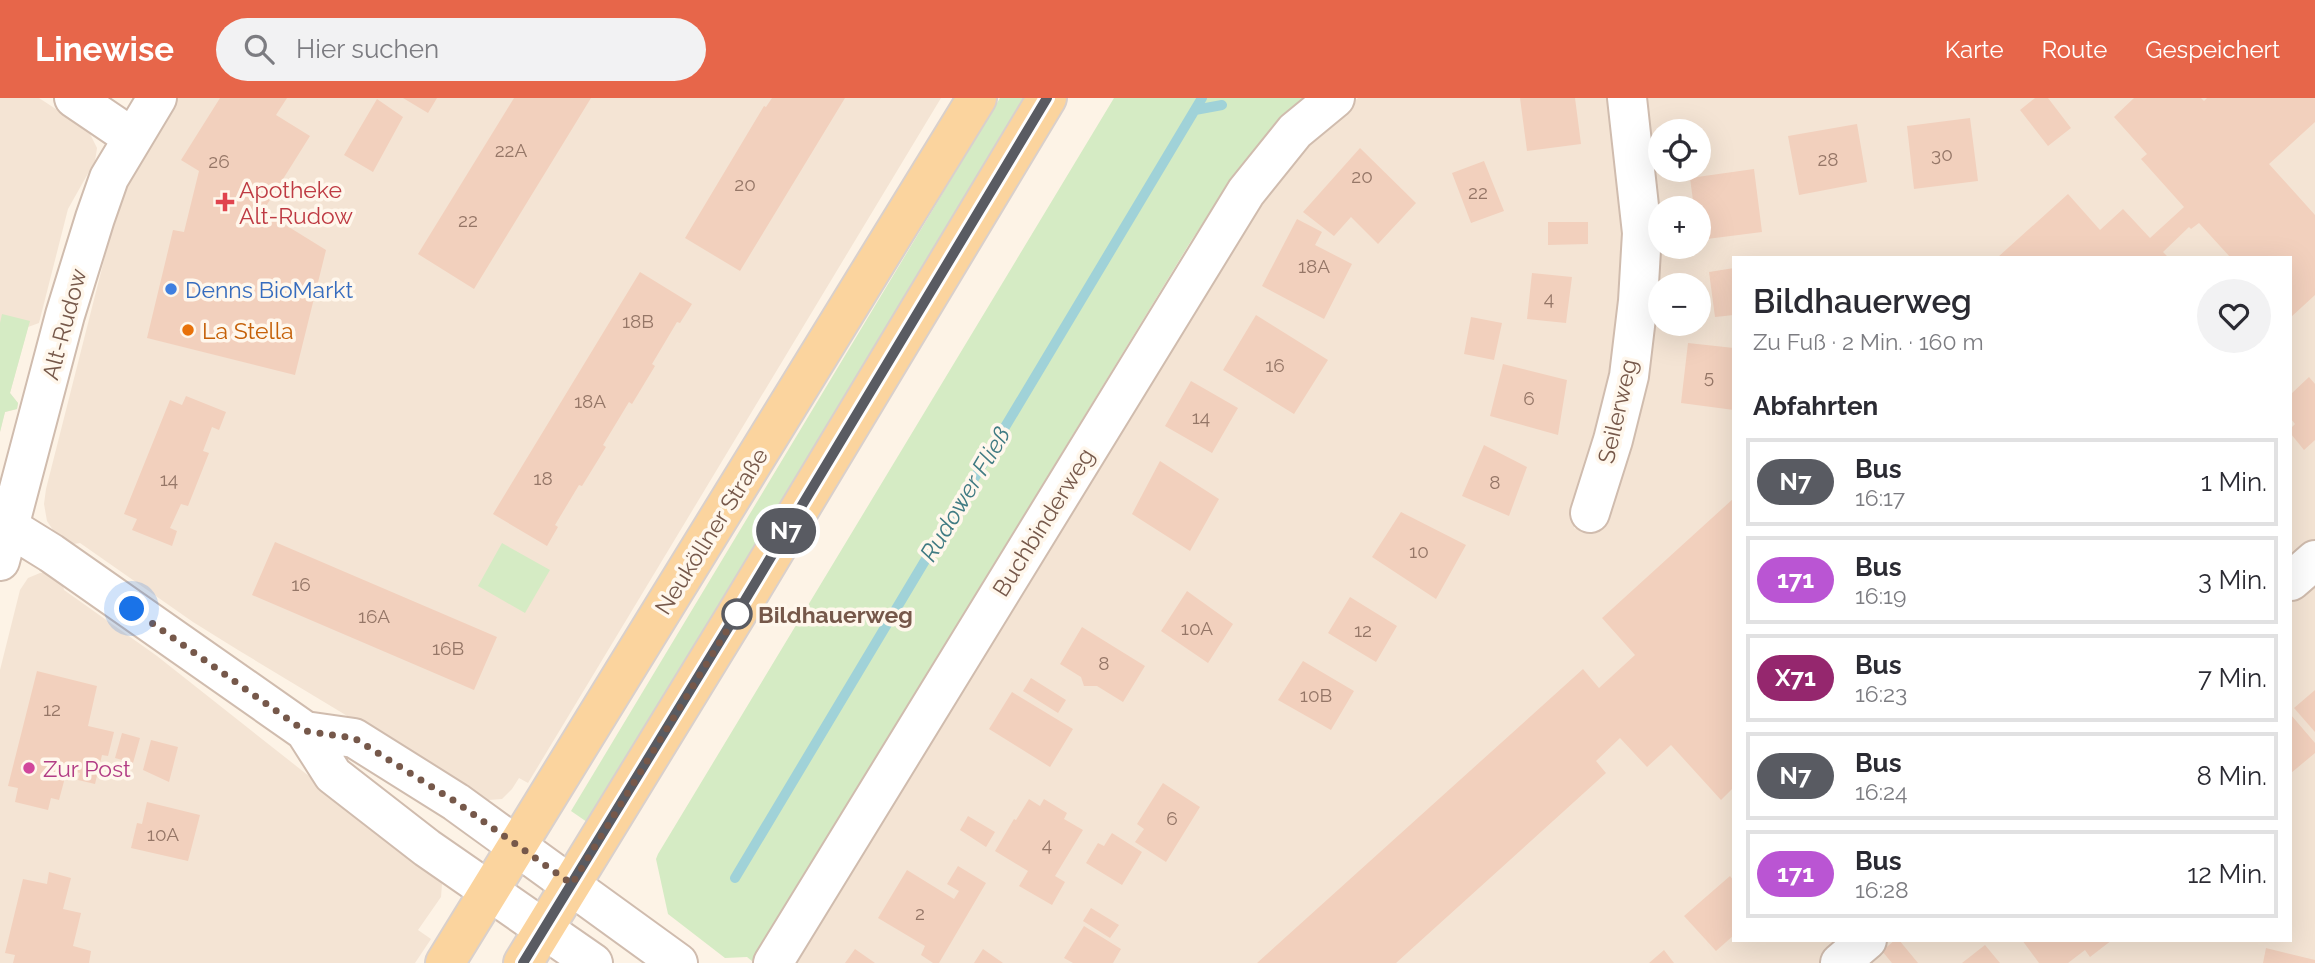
<!DOCTYPE html>
<html lang="de">
<head>
<meta charset="utf-8">
<style>
	:root { --surface:#fff; --page:#f2f2f3; --text:#2b2b33; --muted:#7c7c81; --line:#e1e1e2; --accent:#e7664a }
	body { margin:0; font-family:Raleway,sans-serif; background:var(--page); color:var(--text); height:100vh; display:flex; flex-direction:column; font-size:26px; white-space:nowrap }
	* { box-sizing:border-box; margin:0 }
	p { font-size:23px; color:var(--muted) }
	.icon { flex:none; width:38px; height:38px; fill:none; stroke:currentColor; stroke-width:2; stroke-linecap:round; stroke-linejoin:round }
	.map { position:relative; flex:1; overflow:hidden }
	.sheet { position:absolute; left:1732px; top:158px; width:560px; height:686px; display:flex; flex-direction:column; background:var(--surface); border-radius:0px; box-shadow:0 7px 28px #0002 }
	.sheet>* { flex:none }
	.badge { padding:0 14px; border-radius:23px; font-size:24px; line-height:46px }
	.buttons { position:absolute; left:1648px; top:21px; display:grid; gap:14px }
	.buttons a { display:grid; place-items:center; width:63px; height:63px; border-radius:50%; background:var(--surface); box-shadow:0 7px 28px #0002; font-size:35px }
	.you { position:absolute; width:35px; height:35px; margin:-18px; border:5px solid #fff; border-radius:50%; background:#1a73e8; box-shadow:0 0 0 10px #1a73e833 }
	.map>.badge { position:absolute; translate:-50% -50%; box-shadow:0 0 0 4px #fff }
	h2 { padding:0 21px; font-size:26px; line-height:63px }
	.round { display:grid; place-items:center; flex:none; width:74px; height:74px; border-radius:37px; background:var(--page) }
	.overview { display:flex; align-items:center; justify-content:space-between; height:119px; padding:0 21px }
	h1 { font-size:33px; font-weight:600; line-height:52px }
	ul { padding:0; list-style:none }
	li { display:flex; align-items:center; gap:21px; height:88px; margin:0 14px 10px; padding:0 7px; border:4px solid var(--line); border-radius:0px }
	li div { flex:1 }
	li b { display:block; font-size:26px }
	li em { font-style:normal }
	li .badge { min-width:77px; font-weight:700; text-align:center }
	header { display:flex; align-items:center; gap:42px; box-sizing:border-box; height:98px; padding:0 35px; background:var(--accent); color:#fff }
	header strong { font-size:33px }
	nav { display:flex; gap:38px; margin-inline-start:auto; font-size:24px }
	.search { width:490px; height:63px; background:var(--page); display:flex; align-items:center; gap:18px; box-sizing:border-box; padding:0 24px; border-radius:38px; color:var(--muted); font-size:26px }
	.map>svg:first-child { display:block }
	.residential { fill:#f4e4d4; fill-rule:evenodd }
	.green { fill:#d5ebc4 }
	.lines { fill:none; stroke-linecap:round; stroke-linejoin:round }
	.stream { stroke:#a0d2d8; stroke-width:10 }
	.building { fill:#f2d0bd }
	.minor-casing { stroke:#d0bcae; stroke-width:42 }
	.major-casing { stroke:#d9d0cc; stroke-width:42 }
	.minor { stroke:#fff; stroke-width:38 }
	.major { stroke:#fbd49e; stroke-width:38 }
	.line-casing { stroke:#fff; stroke-width:16 }
	.line { stroke:#595b62; stroke-width:10 }
	.walk { stroke:#76584a; stroke-width:7; stroke-dasharray:0 12.6 }
	.health-dot { fill:#e0444e; stroke:#fff7ec; stroke-width:2.5 }
	.shop-dot { fill:#3f7fe0; stroke:#fff7ec; stroke-width:2.5 }
	.food-dot { fill:#e8710a; stroke:#fff7ec; stroke-width:2.5 }
	.stop-dot { fill:#fff; stroke:#595b62; stroke-width:3.5 }
	.hotel-dot { fill:#d1479c; stroke:#fff7ec; stroke-width:2.5 }
	.labels { text-anchor:middle; dominant-baseline:central; stroke-width:7; stroke-linejoin:round; paint-order:stroke }
	.number-label { font-size:19px; fill:#957667 }
	.health-label { font-size:23px; fill:#be3a42; stroke:#fff7ec; text-anchor:start }
	.shop-label { font-size:23px; fill:#366cbe; stroke:#fff7ec; text-anchor:start }
	.street-label { font-size:23px; fill:#76584a; stroke:#fff7ec }
	.food-label { font-size:23px; fill:#c56008; stroke:#fff7ec; text-anchor:start }
	.stop-label { font-size:23px; font-weight:bold; fill:#76584a; stroke:#fff7ec; text-anchor:start }
	.hotel-label { font-size:23px; fill:#b23c85; stroke:#fff7ec; text-anchor:start }
	.water-label { font-size:24px; font-style:italic; fill:#407b83; stroke:#fff7ec }
</style>
</head>
<body>
<header>
<strong>Linewise</strong>
<div class="search"><svg class="icon" aria-label="search" viewBox="0 0 24 24"><circle cx="10" cy="10" r="6"/><path d="M15 15l6 6"/></svg>Hier suchen</div>
<nav><a>Karte</a><a>Route</a><a>Gespeichert</a></nav>
</header>
<div class="map">
<svg width="2315" height="865" viewBox="0 0 2315 865">
	<rect width="100%" height="100%" fill="#fdf3e6"/>
	<path class="residential" d="M0,0h39l49,32 9,18 -2,13 -27,48 -29,114 -11,4 -18,66 8,10 -1,6 -12,3 -5,20z
		M174,0h767l-413,685 -9,-5 -7,11 -10,10 -14,1 -8,-4 -242,-146 -45,-28 -113,-79 -13,2 -10,-9 -10,-15 -3,-17 2,-15 75,-296z
		M1358,0h259l18,136 -10,115 -9,46 -18,67 -24,66 16,6 26,-76 18,-64 9,-48 6,-91 -6,-84 -7,-53 1,-20h678v449l-24,21v-311h-557v683h119l-27,23h-1035l454,-745 70,-82zM1661,33h38v39h-38zM1661,110h38v39h-38zM1661,187h38v39h-38z
		M40,475h10l11,4 3,13 93,66 281,222 4,6 -1,13 -23,33 13,9 -16,24h-415v-293l20,-80 8,-12z
		M2315,476v389h-459l28,-23h407v-346z"/>
	<path class="green" d="M1000,0h26l-439,724 -16,-11z
		M1114,0h192l-78,87 -37,56 -439,720 -5,-4 -22,1 -57,-44 -12,-55 2,-5z
		M2,216l28,7 -20,72 8,10 -1,6 -12,3 -5,20v-109z
		M502,445l48,27 -25,43 -47,-27z"/>
	<g class="lines">
		<path class="stream" d="M1195,12l27,-5
			M735,780l467,-780"/>
	</g>
	<path class="building" d="M220,0h67l-11,17 34,21 -47,75 63,39 -31,125 -148,-37 26,-108 11,2 15,-61 -18,-11z
		M403,0h34l-9,15z
		M514,0h77l-117,191 -56,-35z
		M772,0h73l-105,173 -55,-33 79,-132 2,1z
		M1520,0h55l6,46 -54,7z
		M2035,0h13l23,30 -23,18 -28,-36z
		M2134,0h67l3,3 3,-3h108v24l-46,42 46,51v80l-24,22v-60h-61l-31,-34 -8,6 -2,-2 -26,25 5,5h-170l70,-63 32,36 23,-21 27,29 34,-31 -43,-48 6,-5 -33,-37z
		M377,1l26,18 -30,55 -29,-17z
		M1970,20l8,63 -64,8 -7,-63z
		M1857,26l10,58 -68,13 -11,-59z
		M1360,50l56,55 -38,41 -27,-27 -17,19 -31,-24z
		M1484,63l20,50 -33,12 -19,-50z
		M1754,71l8,63 -63,8v-32h-5l-4,-30z
		M1297,121l25,13 -7,13 37,19 -28,55 -62,-33z
		M1548,124h40v22l-40,1z
		M1734,170v47l-19,2 -6,-45z
		M640,174l52,32 -12,19 -3,-1 -25,42 3,2 -23,38 -3,-2 -26,43 3,2 -24,39 -3,-1 -24,40 3,2 -11,19 -54,-32z
		M1532,175l40,4 -6,46 -39,-4z
		M1256,217l72,45 -34,54 -71,-44z
		M1471,219l31,6 -8,37 -30,-6z
		M1688,245l46,5v62l-53,-7z
		M1503,266l64,16 -9,55 -68,-19z
		M2309,279l6,7v56l-11,10 -13,-16v-6l4,-4 -4,-5v-25z
		M1191,283l47,27 -26,45 -47,-27z
		M186,298l40,16 -7,18 -7,-3 -9,24 6,2 -21,53 -7,-2 -11,24 7,3 -5,15 -40,-16 5,-11 -13,-5 46,-114 12,5z
		M1484,347l43,22 -18,49 -47,-20z
		M1160,363l59,38 -29,52 -58,-37z
		M1734,400v289l-13,13 -50,-55 -24,22 -27,-29 -24,23 10,12 -210,190h-139l326,-294 16,19 36,-33 -33,-37z
		M1401,414l65,33 -30,54 -64,-42z
		M275,444l222,95 -23,53 -222,-95z
		M1187,493l46,33 -25,39 -47,-32z
		M1350,499l47,29 -21,36 -48,-29z
		M1082,529l63,39 -22,36 -26,-16h-13l-3,-9 -21,-13z
		M1303,563l51,30 -23,39 -53,-30z
		M37,573l60,15 -9,40 26,6 -6,24 -6,-1 -7,29 -17,-4 2,-7 -13,-3 -8,30 -8,-2 -3,12 -33,-8 3,-14 -10,-2z
		M1031,580l35,22 -8,13 -35,-22z
		M2315,592v42l-21,-24z
		M1012,594l61,37 -23,38 -61,-38z
		M2291,617l24,28v10l-24,20z
		M122,635l18,5 -7,25 -18,-5z
		M151,642l27,7 -9,35 -26,-12z
		M1163,685l37,24 -34,55 -31,-20 9,-13 -7,-5z
		M1029,701l11,7 4,-7 23,14 -3,6 19,11 -28,46 10,6 -13,23 -33,-19 9,-15 -33,-20 19,-32 2,1z
		M147,704l53,13 -12,46 -57,-13 6,-25 5,1z
		M968,718l27,16 -9,15 -26,-17z
		M1112,735l30,19 -20,33 -36,-22 12,-20 6,3z
		M958,768l28,17 -47,80h-6l-12,-8 4,-9 -47,-28 29,-48 47,29 5,-8 -12,-7z
		M49,774l22,6 -8,31 18,4 -8,33 18,5 -2,12h-76l2,-8 -10,-2 18,-74 24,5z
		M1730,778l4,5v54l-18,16 -32,-35z
		M1091,810l28,17 -9,13 -27,-17z
		M1084,828l37,23 -8,14h-40l-9,-5z
		M1895,842h4l19,23h-26l-10,-12z
		M2022,842h90l-22,17 -5,-7 -17,13h-29z
		M1985,847l15,18h-38z
		M2266,850l49,12v3h-52z
		M855,851l20,14h-30z
		M983,851l20,14h-29z
		M1664,852l10,13h-25z"/>
	<g class="lines">
		<defs>
			<path id="minor" d="M74,0l59,40
				M1590,415l23,-73 16,-64 9,-75 4,-68 -15,-135
				M0,427l9,2 42,26 254,178 28,44 94,73 166,115
				M0,463l65,-246 30,-97 14,-40 48,-80
				M2291,483l24,-21
				M305,633l49,7 102,64 222,161
				M773,865l473,-771 49,-61 40,-33
				M1840,865l27,-23"/>
			<path id="major" d="M445,865l532,-865
				M523,865l213,-348 311,-517"/>
		</defs>
		<use href="#minor" class="minor-casing"/>
		<use href="#major" class="major-casing"/>
		<use href="#minor" class="minor"/>
		<use href="#major" class="major"/>
	</g>
	<g class="lines">
		<defs>
			<path id="line" d="M523,865l213,-348 311,-517"/>
		</defs>
		<use href="#line" class="line-casing"/>
		<use href="#line" class="line"/>
		<path class="walk" d="M132,511l173,122 49,7 102,64 116,82 165,-270"/>
	</g>
	<path class="health-dot" d="M221.5 93.5h7v7h7v7h-7v7h-7v-7h-7v-7h7z"/>
	<circle class="shop-dot" cx="171" cy="191" r="7"/>
	<circle class="food-dot" cx="188" cy="232" r="7"/>
	<circle class="stop-dot" cx="737" cy="516" r="14"/>
	<circle class="hotel-dot" cx="29" cy="670" r="7"/>
	<g class="labels">
		<g class="number-label">
			<text x="511" y="52">22A</text>
			<text x="1942" y="56">30</text>
			<text x="1828" y="61">28</text>
			<text x="219" y="63">26</text>
			<text x="1362" y="78">20</text>
			<text x="745" y="86">20</text>
			<text x="1478" y="94">22</text>
			<text x="468" y="122">22</text>
			<text x="1314" y="168">18A</text>
			<text x="1549" y="200">4</text>
			<text x="638" y="223">18B</text>
			<text x="1275" y="267">16</text>
			<text x="1709" y="278">5</text>
			<text x="1529" y="300">6</text>
			<text x="590" y="303">18A</text>
			<text x="1201" y="319">14</text>
			<text x="543" y="380">18</text>
			<text x="169" y="381">14</text>
			<text x="1495" y="384">8</text>
			<text x="1419" y="453">10</text>
			<text x="301" y="486">16</text>
			<text x="374" y="518">16A</text>
			<text x="1197" y="530">10A</text>
			<text x="1363" y="532">12</text>
			<text x="448" y="550">16B</text>
			<text x="1104" y="565">8</text>
			<text x="1316" y="597">10B</text>
			<text x="52" y="611">12</text>
			<text x="1172" y="720">6</text>
			<text x="163" y="736">10A</text>
			<text x="1047" y="746">4</text>
			<text x="920" y="815">2</text>
		</g>
		<g class="health-label">
			<text x="239" y="91">Apotheke<tspan x="239" dy="26">Alt-Rudow</tspan></text>
		</g>
		<g class="shop-label">
			<text x="185" y="191">Denns BioMarkt</text>
		</g>
		<g class="street-label">
			<text transform="translate(64 226) rotate(-75)">Alt-Rudow</text>
			<text transform="translate(1617 313) rotate(-77)">Seilerweg</text>
			<text transform="translate(1043 424) rotate(-58)">Buchbinderweg</text>
			<text transform="translate(711 433) rotate(-58)">Neuköllner Straße</text>
		</g>
		<g class="food-label">
			<text x="202" y="232">La Stella</text>
		</g>
		<g class="stop-label">
			<text x="758" y="516">Bildhauerweg</text>
		</g>
		<g class="hotel-label">
			<text x="43" y="670">Zur Post</text>
		</g>
		<g class="water-label">
			<text transform="translate(965 396) rotate(-59)">Rudower Fließ</text>
		</g>
	</g>
</svg>
<div class="buttons">
<a><svg class="icon" aria-label="locate" viewBox="0 0 24 24"><circle cx="12" cy="12" r="6"/><path d="M12 2v4M12 18v4M2 12h4M18 12h4"/></svg></a>
<a>+</a>
<a>−</a>
</div>
<div class="you" style="left:132px;top:511px"></div>
<b class="badge" style="left:786px;top:433px;background:#595b62;color:#fff">N7</b>
<section class="sheet">
<div class="overview"><div><h1>Bildhauerweg</h1><p>Zu Fuß · 2 Min. · 160 m</p></div><a class="round"><svg class="icon" aria-label="heart" viewBox="0 0 24 24"><path d="M12 20l-8-8c-3-5 5-10 8-4 3-6 11-1 8 4z"/></svg></a></div>
<h2>Abfahrten</h2>
<ul>
<li><span class="badge" style="background:#595b62;color:#fff">N7</span><div><b>Bus</b><p>16:17</p></div><em>1 Min.</em></li>
<li><span class="badge" style="background:#ba55d3;color:#fff">171</span><div><b>Bus</b><p>16:19</p></div><em>3 Min.</em></li>
<li><span class="badge" style="background:#95276e;color:#fff">X71</span><div><b>Bus</b><p>16:23</p></div><em>7 Min.</em></li>
<li><span class="badge" style="background:#595b62;color:#fff">N7</span><div><b>Bus</b><p>16:24</p></div><em>8 Min.</em></li>
<li><span class="badge" style="background:#ba55d3;color:#fff">171</span><div><b>Bus</b><p>16:28</p></div><em>12 Min.</em></li>
</ul>
</section>
</div>
</body>
</html>
